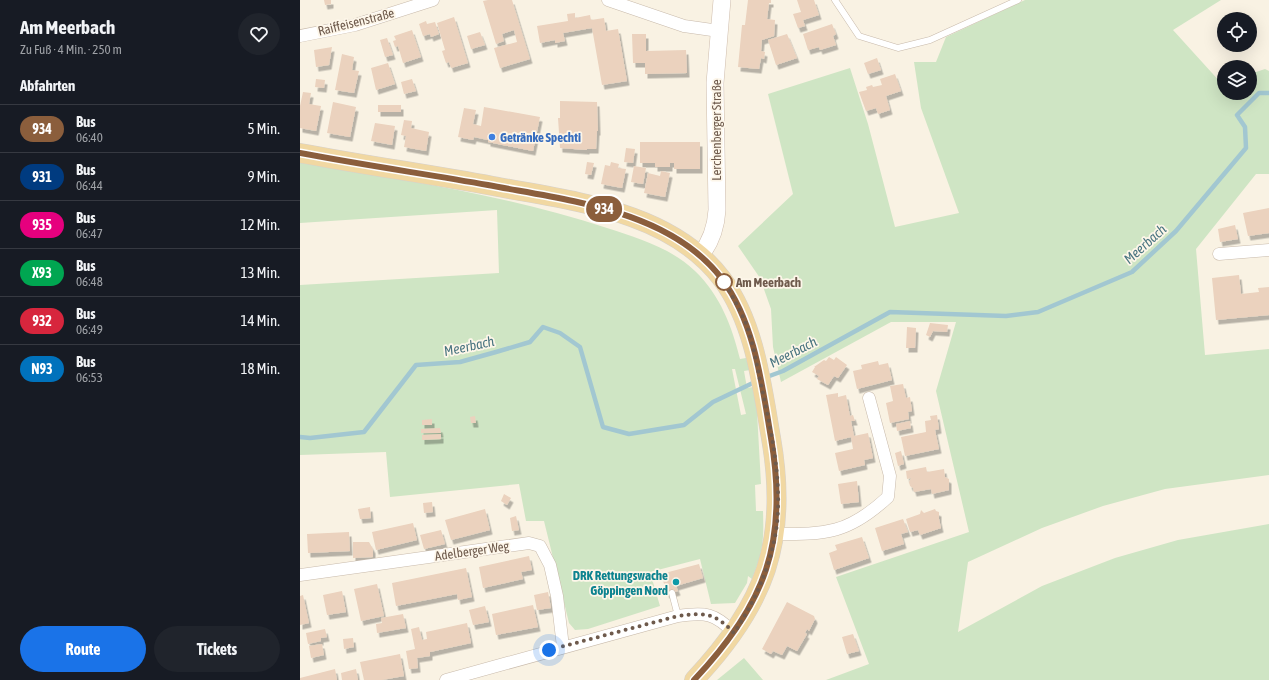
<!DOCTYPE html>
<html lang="de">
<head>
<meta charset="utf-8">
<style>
	:root { --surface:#171b24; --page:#20242c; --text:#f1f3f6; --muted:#9ea1a6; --line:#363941; --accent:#1a73e8 }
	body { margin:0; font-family:"Asap Condensed",sans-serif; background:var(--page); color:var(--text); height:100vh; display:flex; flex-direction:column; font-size:15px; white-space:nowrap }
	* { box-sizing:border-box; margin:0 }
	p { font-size:13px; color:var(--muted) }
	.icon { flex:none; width:22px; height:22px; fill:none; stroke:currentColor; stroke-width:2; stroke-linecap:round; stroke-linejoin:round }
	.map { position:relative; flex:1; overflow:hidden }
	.sheet { display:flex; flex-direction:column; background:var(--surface); width:300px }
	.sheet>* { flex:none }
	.badge { padding:0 8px; border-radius:13px; font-size:14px; line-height:26px }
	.tools { position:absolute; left:917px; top:12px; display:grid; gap:8px }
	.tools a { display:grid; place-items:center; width:40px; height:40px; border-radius:50%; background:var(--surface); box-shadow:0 4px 16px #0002; font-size:20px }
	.you { position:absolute; width:20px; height:20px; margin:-10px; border:3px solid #fff; border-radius:50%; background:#1a73e8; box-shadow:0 0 0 6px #1a73e833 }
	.map>.badge { position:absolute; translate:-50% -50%; box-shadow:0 0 0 2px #fff }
	h2 { padding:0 20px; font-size:15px; line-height:36px }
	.round { display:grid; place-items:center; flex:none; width:42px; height:42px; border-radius:21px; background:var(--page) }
	.headline { display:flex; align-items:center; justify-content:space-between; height:68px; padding:0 20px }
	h1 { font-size:19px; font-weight:700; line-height:30px }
	.action { display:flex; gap:8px; margin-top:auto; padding:8px 20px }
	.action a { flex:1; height:46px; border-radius:24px; background:var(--accent); color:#fff; font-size:16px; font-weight:700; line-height:46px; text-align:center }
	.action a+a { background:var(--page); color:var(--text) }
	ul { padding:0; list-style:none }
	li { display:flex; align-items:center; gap:12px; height:48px; padding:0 20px; border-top:1px solid var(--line) }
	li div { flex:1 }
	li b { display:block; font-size:15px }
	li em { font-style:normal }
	li .badge { min-width:44px; font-weight:700; text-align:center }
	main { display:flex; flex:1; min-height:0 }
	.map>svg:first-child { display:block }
	.green { fill:#cfe5c4; fill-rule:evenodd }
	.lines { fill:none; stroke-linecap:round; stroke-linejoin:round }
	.stream { stroke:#a2c7d1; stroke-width:4.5 }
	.building { fill:#ebd2be; filter:url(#shadow) }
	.lane-casing { stroke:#c8baab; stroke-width:7 }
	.street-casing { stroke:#c8baab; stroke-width:13 }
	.secondary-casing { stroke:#cebcac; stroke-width:18 }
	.primary-casing { stroke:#d6d1cd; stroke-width:20 }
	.lane { stroke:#fff; stroke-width:6 }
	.street { stroke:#fff; stroke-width:12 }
	.secondary { stroke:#fff; stroke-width:17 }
	.primary { stroke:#f1d8a2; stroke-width:19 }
	.line-casing { stroke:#fff; stroke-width:9 }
	.line { stroke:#8b5e3c; stroke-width:6 }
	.walk { stroke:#6e5a4c; stroke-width:4; stroke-dasharray:0 7.2 }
	.shop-dot { fill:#3f7fe0; stroke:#fdf6e9; stroke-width:1.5 }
	.stop-dot { fill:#fff; stroke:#8b5e3c; stroke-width:2 }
	.culture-dot { fill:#0f9aa8; stroke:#fdf6e9; stroke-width:1.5 }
	.labels { text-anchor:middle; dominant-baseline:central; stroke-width:3.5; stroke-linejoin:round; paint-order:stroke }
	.street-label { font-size:13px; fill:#6e5a4c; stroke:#fdf6e9 }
	.shop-label { font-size:13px; font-weight:bold; fill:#366cbe; stroke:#fdf6e9; text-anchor:start }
	.stop-label { font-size:13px; font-weight:bold; fill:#6e5a4c; stroke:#fdf6e9; text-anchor:start }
	.culture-label { font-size:13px; font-weight:bold; fill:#0d838f; stroke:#fdf6e9; text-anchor:end }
	.water-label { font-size:14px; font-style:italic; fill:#497480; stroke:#fdf6e9 }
</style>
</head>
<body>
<main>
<section class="sheet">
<div class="headline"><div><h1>Am Meerbach</h1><p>Zu Fuß · 4 Min. · 250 m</p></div><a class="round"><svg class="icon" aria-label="heart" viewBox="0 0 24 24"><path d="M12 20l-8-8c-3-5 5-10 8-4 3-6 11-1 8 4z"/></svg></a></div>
<h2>Abfahrten</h2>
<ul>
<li><span class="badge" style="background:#8b5e3c;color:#fff">934</span><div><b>Bus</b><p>06:40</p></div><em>5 Min.</em></li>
<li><span class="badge" style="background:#003b80;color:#fff">931</span><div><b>Bus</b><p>06:44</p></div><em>9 Min.</em></li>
<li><span class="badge" style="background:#e6007e;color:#fff">935</span><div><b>Bus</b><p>06:47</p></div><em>12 Min.</em></li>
<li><span class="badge" style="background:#00a651;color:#fff">X93</span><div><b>Bus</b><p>06:48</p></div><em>13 Min.</em></li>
<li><span class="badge" style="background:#d7263d;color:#fff">932</span><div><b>Bus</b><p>06:49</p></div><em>14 Min.</em></li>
<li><span class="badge" style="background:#0072bc;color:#fff">N93</span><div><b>Bus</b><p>06:53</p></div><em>18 Min.</em></li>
</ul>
<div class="action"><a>Route</a><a>Tickets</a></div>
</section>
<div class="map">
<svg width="969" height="680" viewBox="0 0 969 680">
	<defs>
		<filter id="shadow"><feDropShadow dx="2.5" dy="4.5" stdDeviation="0" flood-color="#0004"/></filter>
	</defs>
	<rect width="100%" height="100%" fill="#f9f2e3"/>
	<path class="green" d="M725,0h196l-48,30 49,54 2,-1v10h26v-19l15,-5 4,2v103h-13l-60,75 9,106 64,-6v126l-104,14 -62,17 -61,22 -74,34 -10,70 84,-46 73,-28 63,-18 91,-16v156h-443l43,-16 -33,-87 133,-45 -33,-141 20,-69h-65l-110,60 -8,-35 -2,-38 -11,-31 -22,-32 55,-52 -25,-100 82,-26 18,56 27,103 64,-14 -38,-105 -7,-46h22l10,-25z
		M0,162c103,18 207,33 307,66 31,10 64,20 88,43 25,24 37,55 45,88l6,-1 4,12 -6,1 3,17 6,-1 4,25 4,72 -6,1 1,26h7c1,30 0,40 -11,68l-4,-3 -1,7 -12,20 -24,1 -11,-45 -50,13 10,34 -72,23 -13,1 -6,-7 -25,-102h-18l-7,-37 -129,13 -4,-45 -86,3v-170l199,-12 -2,-63 -197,13zM432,369h3l11,45 -5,1z
		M444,658l19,22h-46z"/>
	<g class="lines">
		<path class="stream" d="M464,378l19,-7 107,-59 116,4 32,-4 94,-40 44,-41 70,-83 -1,-21 -8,-12 22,-22h10
			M0,437l10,1 54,-6 52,-67 44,-3 36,-10 34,-10 13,-15 17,6 20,14 23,80 26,7 55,-9 29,-23 44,-21"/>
	</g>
	<path class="building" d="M24,0h7v4l-6,1z
		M188,0h24l18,59 -30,9 -6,-20 23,-6 -3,-12 -12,4 2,7 -8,3 -13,-43z
		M448,0h23v3h-2l-2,16 8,1 -1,16 -12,4 -1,11 4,1 -1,7 -3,-1 -2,11 -21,-2 4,-42h3z
		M497,0h17l5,15 -16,5 2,6 -7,2 -5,-14 8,-2z
		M275,13v5l15,-3 1,5 13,-2 2,13 12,-2 9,52 -25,4 -10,-57 -29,5 2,8 -10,2v-3l-15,3 -3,-17 31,-5 -1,-7z
		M154,17l14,46 -17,5 -2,-6 -3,1 -4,-12 3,-1 -8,-27z
		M126,21l1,3 8,-2 4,12 -8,3 -1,-3 -7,2 -4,-12z
		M532,24l4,10 -3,2 3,9 -16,5 -1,-3 -11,3 -5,-16z
		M112,30l9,27 -18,6 -5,-17 -3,1 -2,-6 3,-1 -2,-4z
		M180,32l5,13 -14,4 -4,-13z
		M332,34h14v17l40,-1 1,23 -42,1v-11h-12z
		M487,34l10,24 -21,7 -8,-25z
		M87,38l6,17 -8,2 -5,-17z
		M32,47l-3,18 -13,2 -2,-17z
		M42,54l12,3 -2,13 7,1 -5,22 -19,-3z
		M577,58l4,12 -13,4 -4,-11z
		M88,63l7,21 -19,6 -5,-22z
		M595,74l6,17 -15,5 4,14 -12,4 -2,-6 -10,3 -7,-19 8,-2 -1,-3 6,-2 1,2 9,-2 -2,-6z
		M16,79l9,1 -1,8 -9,-1z
		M112,79l4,12 -12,3 -3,-12z
		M3,92l8,1 -2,11 12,2 -5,25 -16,-3v-22z
		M260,101l37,1 1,29h-1l-1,18h-9v1l-27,-2 -2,-30h2z
		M33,102l23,5 -6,30 -23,-4z
		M78,105h23v7h-23z
		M184,107l56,10 -7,34 -45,-9v-2l-14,-3 -1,3 -15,-3 6,-29 12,2 -3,14 8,2z
		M104,120l8,1 -1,7 18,4 -3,19 -22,-4 2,-11 -5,-1z
		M75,123l20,3 -3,19 -21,-4z
		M340,142h60v27h-26v-6h-4v4h-15v-4h-15z
		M326,148l9,1 -2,14 -9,-1z
		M287,162l7,1 -3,12 -6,-1z
		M311,162l8,2 -1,4 8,1 -4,19 -21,-4 4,-19 5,1z
		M334,166l12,2 -3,16 -12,-2z
		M361,171l9,2 -5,24 -21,-4 4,-20 12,3z
		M969,208v25l-21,3 -5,-23z
		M935,225l3,14 -18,3 -2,-13z
		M939,275l2,19 18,-2 -1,-4 11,-1v28l-53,5 -4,-42z
		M630,323l18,2 -1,7 -14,-1 -3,6 -4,-2z
		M607,327l9,1 -1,20h-9z
		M529,357l5,3 2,-3 11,8 -9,13 -4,-2 -6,9 -11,-6 2,-3 -7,-4 3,-5h-1l10,-7 2,1z
		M578,361l1,4 9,-2 4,17 -35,9 -4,-18 9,-2 -1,-4z
		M603,384l3,14 4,-1 2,14 -4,1 1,7 -19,4 -4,-20 7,-2 -3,-15z
		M538,393v4l8,-2 4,21 3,-1 2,6h-4l3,15 14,-3 5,25 -9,2 1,5 -26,6 -4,-18 18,-4 -2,-12 -16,4 -9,-46z
		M637,415l2,14 -4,1 4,19 -34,7 -4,-19 25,-5 -1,-11 6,-1 -1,-4z
		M175,416l1,7h-5l-1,-6z
		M132,419v6h-10v-5z
		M610,421l1,7 -14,3 -1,-7z
		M140,428l1,5h-20v-4z
		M141,434v5l-19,1v-5z
		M601,451l3,13 -6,2 -3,-13z
		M626,467l1,5 17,-3 1,8 4,2v11l-17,4 -1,-5 -17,3 -1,-4 -3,-2 -1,-4 2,-4 -4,1 -1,-8z
		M557,481l2,21 -18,2 -3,-20z
		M204,494l7,4 -4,7 -6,-4z
		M132,502l1,10 -9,1 -1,-10z
		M70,507l1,11 -11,1 -2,-10z
		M185,509l5,21 -39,10 -6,-20z
		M635,509l1,2 3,1v7l2,9 -21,7 -2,-5 -8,2 -4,-13 14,-5 1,-4 3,3z
		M216,516l3,14 -7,1 -2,-13z
		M603,519l5,13 -7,2 3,10 -22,7 -7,-23z
		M113,523l4,17 -41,10 -4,-18z
		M141,530l4,14 -21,5 -4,-14z
		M49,532l1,19 -42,2 -1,-19z
		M562,537l7,21 -35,12 -5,-17 8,-3 -2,-5z
		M53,542h16l4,7v8l-20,1z
		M229,556l3,14 -11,2 2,7 -40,9 -4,-21z
		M399,564l4,14 -27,8 2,5 -11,3 -6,-20z
		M166,568l6,29 -14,3 -1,-6 -61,12 -4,-23z
		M77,584l7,32 -23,5 -7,-32z
		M42,591l4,21 -19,3 -4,-20z
		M248,592l3,16 -14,2 -3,-15z
		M3,595l6,28 -9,2v-29z
		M487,602l27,14 1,3 -6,12 -2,-2 -2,4 2,1 -10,17 -10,-5 -5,9 -9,-4 -2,3 -9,-5z
		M233,605l5,22 -42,8 -4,-21z
		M185,606l4,16 -16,3 -4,-15z
		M103,614l3,14 -29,5 -1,-9 6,-1 -1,-5z
		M167,623l4,20 -41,9v4l-13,2 1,10 -9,1 -3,-18 9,-2 -4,-20 8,-2 3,13 5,-1 -1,-7z
		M25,629l2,8 -6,1v3l-13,3 -2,-11z
		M553,634l6,17 -12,3 -5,-17z
		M53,638l1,9 -10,2 -1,-10z
		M22,644l2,11 -13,3 -2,-12z
		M100,654l4,22 -22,4h-18l-4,-18z
		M35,669l2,11h-37v-2z
		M56,669l2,11h-16l-1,-7z"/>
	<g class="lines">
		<defs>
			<path id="lane" d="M535,0l24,36 39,12 32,-8 88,-40
				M372,593l6,23"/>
			<path id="street" d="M308,0l76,26 35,5
				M0,36l55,-11 78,-25
				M919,254l50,-4
				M475,534c52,0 73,0 113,-37l2,-21 -21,-78
				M0,575l229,-32 11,3 10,19 7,31 6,51
				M146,680l232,-64c27,-4 37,-3 56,17"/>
			<path id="secondary" d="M400,256c11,-14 16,-28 17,-46l-2,-127 7,-83"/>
			<path id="primary" d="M0,153c64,12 128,21 193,33 78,15 177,24 229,93 33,44 40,107 49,159 18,103 -6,167 -77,242"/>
		</defs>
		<use href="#lane" class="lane-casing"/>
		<use href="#street" class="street-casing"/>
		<use href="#secondary" class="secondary-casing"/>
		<use href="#primary" class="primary-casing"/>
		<use href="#lane" class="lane"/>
		<use href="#street" class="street"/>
		<use href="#secondary" class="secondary"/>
		<use href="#primary" class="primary"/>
	</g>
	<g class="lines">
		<defs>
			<path id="line" d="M0,153c63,12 126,21 188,32 78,15 182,25 234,94 33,44 40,106 49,159 18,104 -6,167 -77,242"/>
		</defs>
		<use href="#line" class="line-casing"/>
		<use href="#line" class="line"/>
		<path class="walk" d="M249,650l129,-34c27,-4 37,-3 56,17 22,-33 38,-70 43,-109 5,-48 -7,-98 -17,-144 -4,-20 -8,-41 -15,-59 -7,-15 -15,-29 -23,-43l2,4"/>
	</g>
	<circle class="shop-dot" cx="192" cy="137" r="4"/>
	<circle class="stop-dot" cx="424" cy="282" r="8"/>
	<circle class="culture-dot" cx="376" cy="582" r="4"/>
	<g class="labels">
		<g class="street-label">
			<text transform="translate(56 22) rotate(-14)">Raiffeisenstraße</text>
			<text transform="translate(416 130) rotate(-90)">Lerchenberger Straße</text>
			<text transform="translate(172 551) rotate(-8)">Adelberger Weg</text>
		</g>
		<g class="shop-label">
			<text x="200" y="137">Getränke Spechti</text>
		</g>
		<g class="stop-label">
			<text x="436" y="282">Am Meerbach</text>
		</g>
		<g class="culture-label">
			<text x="368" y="575">DRK Rettungswache<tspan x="368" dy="15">Göppingen Nord</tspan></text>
		</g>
		<g class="water-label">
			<text transform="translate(845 244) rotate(-42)">Meerbach</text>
			<text transform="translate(169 346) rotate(-12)">Meerbach</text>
			<text transform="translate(493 352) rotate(-27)">Meerbach</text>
		</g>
	</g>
</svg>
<div class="tools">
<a><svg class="icon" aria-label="locate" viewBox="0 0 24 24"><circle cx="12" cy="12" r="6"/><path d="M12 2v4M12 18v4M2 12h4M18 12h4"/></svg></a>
<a><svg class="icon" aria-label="layers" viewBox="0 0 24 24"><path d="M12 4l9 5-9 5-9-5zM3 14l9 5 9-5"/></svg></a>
</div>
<div class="you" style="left:249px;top:650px"></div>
<b class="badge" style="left:304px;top:209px;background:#8b5e3c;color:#fff">934</b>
</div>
</main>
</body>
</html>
